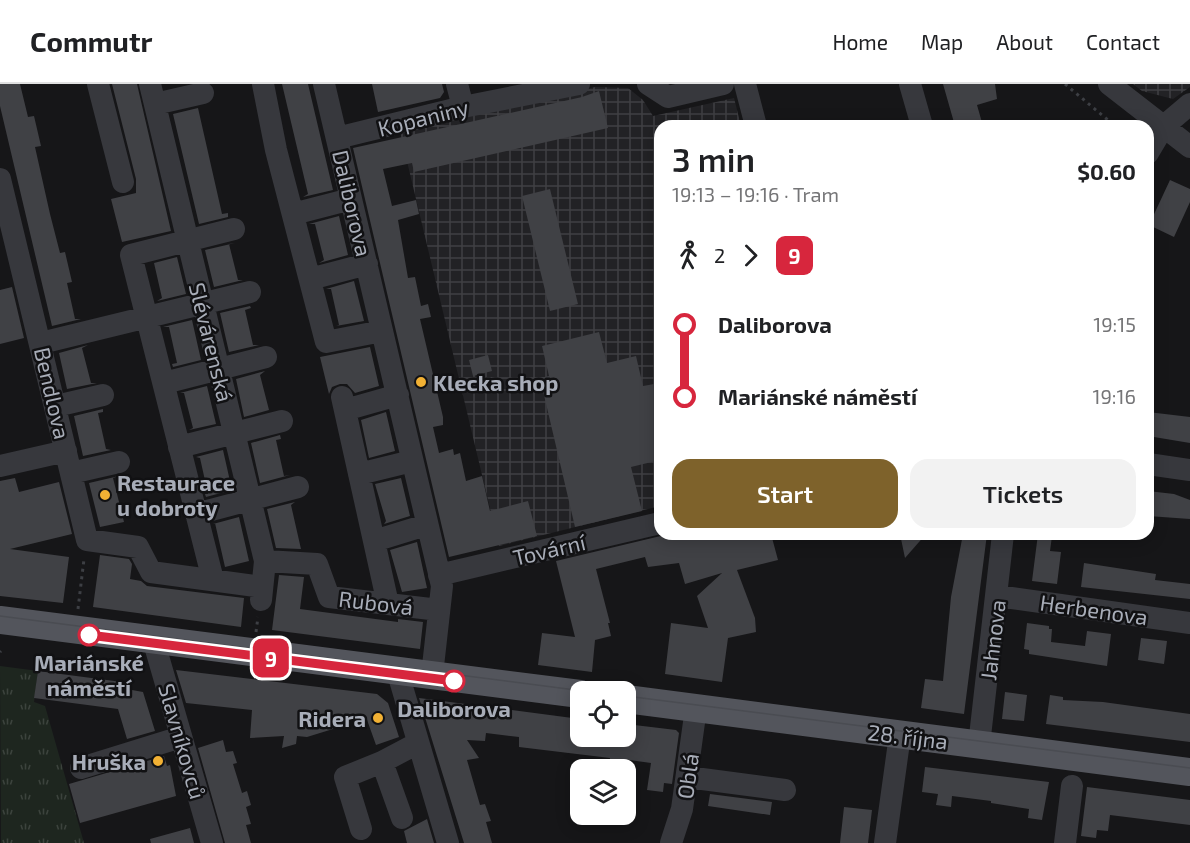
<!DOCTYPE html>
<html lang="en">
<head>
<meta charset="utf-8">
<style>
	:root { --surface:#fff; --page:#f2f2f2; --text:#202124; --muted:#757577; --line:#e0e0e0; --accent:#7e622b }
	body { margin:0; font-family:"Exo 2",sans-serif; background:var(--page); color:var(--text); height:100vh; display:flex; flex-direction:column; font-size:22px; white-space:nowrap }
	* { box-sizing:border-box; margin:0 }
	p { font-size:20px; color:var(--muted) }
	.icon { flex:none; width:33px; height:33px; fill:none; stroke:currentColor; stroke-width:2; stroke-linecap:round; stroke-linejoin:round }
	.map { position:relative; flex:1; overflow:hidden }
	.side { position:absolute; left:654px; top:36px; width:500px; height:420px; display:flex; flex-direction:column; background:var(--surface); border-radius:18px; box-shadow:0 3px 15px #0003 }
	.side>* { flex:none }
	.badge { padding:0 12px; border-radius:9px; font-size:21px; line-height:39px }
	.fabs { position:absolute; left:570px; top:597px; display:grid; gap:12px }
	.fabs a { display:grid; place-items:center; width:66px; height:66px; border-radius:12px; background:var(--surface); box-shadow:0 3px 15px #0003; font-size:30px }
	.map>.badge { position:absolute; translate:-50% -50%; box-shadow:0 0 0 3px #fff }
	.legs { display:flex; align-items:center; gap:9px; height:66px; padding:0 18px; font-size:20px }
	.legs p { margin-inline-start:auto }
	.summary { display:flex; align-items:center; justify-content:space-between; height:102px; padding:0 18px }
	h1 { font-size:33px; font-weight:600; line-height:45px }
	.primary-button { display:flex; gap:12px; margin-top:auto; padding:12px 18px }
	.primary-button a { flex:1; height:69px; border-radius:18px; background:var(--accent); color:#fff; font-size:24px; font-weight:600; line-height:69px; text-align:center }
	.primary-button a+a { background:var(--page); color:var(--text) }
	ul { padding:0 18px; list-style:none }
	li { display:flex; align-items:center; gap:21px; height:72px; font-size:22px }
	li i { display:grid; place-items:center; width:9px; height:100%; margin:0 8px; background:currentColor }
	li i::after { content:''; width:15px; height:15px; margin:-8px; border:4px solid; border-radius:50%; background:var(--surface) }
	li p { margin-inline-start:auto }
	li:first-child i { background:linear-gradient(#0000 50%,currentColor 0) }
	li:last-child i { background:linear-gradient(currentColor 50%,#0000 0) }
	header { display:flex; align-items:center; gap:36px; box-sizing:border-box; height:84px; padding:0 30px; background:var(--surface); border-bottom:2px solid var(--line) }
	header strong { font-size:28px }
	nav { display:flex; gap:33px; margin-inline-start:auto; font-size:21px }
	.map>svg:first-child { display:block }
	.industrial { fill:url(#industrial-grid) }
	.grass { fill:url(#grass-tufts) }
	.building { fill:#404145 }
	.lines { fill:none; stroke-linecap:round; stroke-linejoin:round }
	.path { stroke:#3d3f44; stroke-width:3; stroke-dasharray:3 4.5; stroke-linecap:butt }
	.minor { stroke:#37383d; stroke-width:22 }
	.major { stroke:#53555c; stroke-width:28 }
	.tram { stroke:#4a4c52; stroke-width:1.5 }
	.line-1-casing { stroke:#fff; stroke-width:14 }
	.line-1 { stroke:#d7263d; stroke-width:9 }
	.poi-dot { fill:#f2b134; stroke:#111113; stroke-width:2 }
	.stop-1-dot { fill:#fff; stroke:#d7263d; stroke-width:3 }
	.labels { text-anchor:middle; dominant-baseline:central; stroke-width:5; stroke-linejoin:round; paint-order:stroke }
	.street-label { font-size:22px; fill:#a8adb8; stroke:#111113 }
	.poi-label { font-size:22px; font-weight:bold; fill:#a8adb8; stroke:#111113; text-anchor:start }
	.stop-label { font-size:22px; font-weight:bold; fill:#a8adb8; stroke:#111113 }
</style>
</head>
<body>
<header>
<strong>Commutr</strong>
<nav><a>Home</a><a>Map</a><a>About</a><a>Contact</a></nav>
</header>
<div class="map">
<svg width="1190" height="759" viewBox="0 0 1190 759">
	<defs>
		<pattern id="industrial-grid" width="8" height="8" patternUnits="userSpaceOnUse" patternTransform="scale(1.5)"><rect width="8" height="8" fill="#222225"/><path d="M0 4h8M4 0v8" fill="none" stroke="#3f3f43"/></pattern>
		<pattern id="grass-tufts" width="24" height="20" patternUnits="userSpaceOnUse" patternTransform="scale(1.5)"><rect width="24" height="20" fill="#1e261f"/><path d="M3 7l-1-3M5 7V3M7 7l1-3M15 17l-1-3M17 17v-4M19 17l1-3" fill="none" stroke="#3c433d"/></pattern>
	</defs>
	<rect width="100%" height="100%" fill="#161618"/>
	<path class="industrial" d="M1133,0h57v3l-17,12 -31,-8z
		M595,3l33,1 15,12 10,16 81,-18 7,28h-81v380l-161,40 -99,-414z"/>
	<path class="grass" d="M0,582l38,5 -4,31 11,4 39,137h-83z"/>
	<path class="building" d="M0,0h20l8,33 6,-1 7,30 -6,1 15,67 10,39 5,-1 7,30 -5,1 8,36h6l-29,7 -52,-220z
		M112,0h25l34,147 -49,11 -11,-43 25,-6v-14z
		M282,0h26l25,106 -30,7 5,-3z
		M372,0h70l2,8 -4,6 -62,14z
		M943,0h52l2,15 -20,6 6,21h-28z
		M599,7l9,37 -194,44 -2,-9 -29,6 9,37 24,-6 3,14 -21,6 10,58 7,-1 6,29 7,-2 3,13 -11,2 23,98v8l-10,2 6,26 14,-4 1,6 6,-2 6,28 16,-5 8,35 38,-10 9,35 -88,21 -96,-409 229,-51z
		M198,24l24,106 6,-1v4l-29,7 -26,-110z
		M1170,96l20,9v13l-16,35 -25,-12z
		M550,105l28,115 -28,7 -28,-115z
		M339,132l9,39 -29,8 5,-3 -9,-36h-6z
		M235,159l-6,1 9,36h5l-29,7 -9,-37z
		M177,173l9,37 -29,7 5,-3 -8,-35z
		M354,197l10,40 -28,5 3,-1 -8,-36h-5z
		M12,203l12,51 -24,6v-54z
		M250,222l1,2 -6,2 8,35h6l-30,7 -9,-39z
		M192,236l9,40 -28,7 -1,-3 5,-1 -8,-36h-6z
		M599,248l8,31 29,-7 7,30 11,-2 6,25v51l-29,7 11,44 -67,16 -35,-149 9,-2 -7,-30z
		M88,261l-6,3 9,35h6l-30,6 -8,-36z
		M370,263l9,39 -24,7 -8,-9h-7l-8,3 -3,7 -9,-37z
		M488,271l4,16 -19,5 -4,-16z
		M265,287l-5,4 9,35 -25,7 -8,-38z
		M207,302l9,38 -27,6 4,-2 -9,-35h-4z
		M103,325v3l-5,1 8,36 5,1 -28,6 -9,-40z
		M386,328l9,39 -26,7 -8,-38z
		M1148,328l42,5v26l-42,-7z
		M280,351l1,4 -5,1 8,36 6,-1 -30,8 -9,-40z
		M223,366l9,40 -26,7 -1,-3h3l-8,-36 -4,-1z
		M119,392l-6,2 11,44 -24,5 -11,-44z
		M15,394l4,14 40,-10 13,52 -62,15 59,8 -6,46 -63,-7v-115z
		M401,394l9,38 -26,8 2,-3 -11,-37z
		M1148,407l26,3 16,6v19l-42,-3z
		M295,418l-4,3 10,44 -25,-1 -9,-39z
		M239,433l10,44 -24,6 -10,-44 -2,1z
		M669,450h102l7,26 -41,10 18,48 1,14 -28,6 -6,44 -57,-8 6,-51 37,5 -11,-32 25,-23 -37,11 -6,-21 -31,4 -3,-10 -49,12 14,54h-2l3,13 -16,4 -3,32 -54,-7 4,-32 33,4 -19,-76z
		M900,450h26l-21,24z
		M963,450h24l-23,180 -43,-6 4,-29 18,2 8,-84z
		M1038,450l14,2 -2,15 11,1 -4,32 -25,-3z
		M417,458l10,46 -25,4 -12,-42z
		M100,471l29,4 3,5 -2,15 11,2 6,5 97,12 -3,29 -148,-20z
		M1084,479l72,11 -1,6 35,4v15l-109,-12z
		M279,491l25,2 -4,32 98,13v-3l25,3 -3,27 -148,-19z
		M1027,539l22,3v3h3l-1,13 34,4 2,-15 24,3 -4,32 -78,-12v-4l-5,-1z
		M1141,554l26,3 -3,23 -26,-4z
		M176,586l201,24 11,9 11,34 -23,8 -10,-28 -32,-3 -1,15 -26,8 -10,-1 -1,8 -14,4 2,-12 -34,2 2,-28 -66,-7z
		M38,587l84,11 -1,6 22,4 12,39 -28,8 -9,-30 -84,-11z
		M1005,608l22,3 -3,26 -22,-2z
		M1050,611l13,2v3l40,2 87,12v28l-144,-18z
		M419,614l161,21v17h46v-12l50,6 3,3 -7,51 -8,-1 -1,9 -16,-2 4,-27 -29,-4 -2,11h-12l2,-12 -91,-11v-10l-33,-4 -1,8 -18,-1 12,18 -12,2 13,45 5,-1 6,17 -5,1 6,21h-28z
		M223,656l3,12 7,-1 4,12 -4,1 9,29 5,-2 4,14 -5,2 5,17 -5,1 5,18h-26l-27,-95z
		M164,672l3,10 3,-1 6,31 -96,27 -11,-39z
		M925,683l124,15 -7,38 -14,-2 1,-9 -38,-6v-2l-39,-5 -1,11 -15,-2 2,-11 -16,-2z
		M1087,703l103,13v25l-80,-10 -2,16 -11,-1 -1,8 -15,-2z
		M710,710l62,8 -2,13 -62,-9z
		M844,723l28,3 -4,33h-28z
		M427,735l7,24h-27l-3,-12z
		M190,744l4,15h-43l-1,-4z"/>
	<g class="lines">
		<path class="path" d="M1065,0l50,42
			M78,525l6,-50
			M256,548l2,-15
			M0,568l1,-1"/>
		<path class="minor" d="M98,0l25,98
			M150,0l115,477 -4,39
			M263,0l13,66 50,192 56,-11
			M324,0l118,502 -10,89
			M457,0l6,23
			M648,0l20,13 55,-13
			M745,0l11,42
			M910,0l12,42
			M1109,0l81,63
			M155,20l48,-11
			M337,54l126,-31 116,-23
			M1148,69l16,-27 26,-22
			M0,95l87,361 51,7 13,25 111,15
			M293,130l58,-15
			M310,195l57,-15
			M41,259l209,-51
			M164,299l102,-26
			M342,313l46,207
			M56,322l47,-11
			M345,326l53,-15
			M179,363l103,-26
			M1148,380l42,6
			M0,382l66,-15
			M71,389l48,-11
			M359,390l53,-13
			M196,430l102,-27
			M374,457l52,-16
			M265,477l52,3 12,33 110,13
			M439,491l221,-52
			M213,496l-82,-325 103,-26
			M997,512l193,27
			M153,555l59,204
			M397,586l51,173
			M979,661l24,-211
			M81,684l100,-31
			M687,693l98,13
			M402,734l-20,-56 36,-19
			M361,745l-16,-52 37,-15
			M671,759l11,-34 14,-101
			M885,759l15,-108
			M1065,759l7,-57"/>
		<path class="major" d="M0,536l580,74
			M626,615l564,73"/>
		<path class="tram" d="M0,532l591,76
			M626,612l564,72"/>
	</g>
	<g class="lines">
		<defs>
			<path id="line-1" d="M89,551l365,46"/>
		</defs>
		<use href="#line-1" class="line-1-casing"/>
		<use href="#line-1" class="line-1"/>
	</g>
	<g class="poi-dot">
		<circle cx="421" cy="298" r="6"/>
		<circle cx="105" cy="411" r="6"/>
		<circle cx="378" cy="634" r="6"/>
		<circle cx="158" cy="677" r="6"/>
	</g>
	<g class="stop-1-dot">
		<circle cx="89" cy="551" r="10"/>
		<circle cx="454" cy="597" r="10"/>
	</g>
	<g class="labels">
		<g class="street-label">
			<text transform="translate(423 33) rotate(-14)">Kopaniny</text>
			<text transform="translate(353 119) rotate(77)">Daliborova</text>
			<text transform="translate(212 258) rotate(76)">Slévárenská</text>
			<text transform="translate(53 309) rotate(77)">Bendlova</text>
			<text transform="translate(549 465) rotate(-13)">Tovární</text>
			<text transform="translate(376 518) rotate(7)">Rubová</text>
			<text transform="translate(1094 525) rotate(8)">Herbenova</text>
			<text transform="translate(992 556) rotate(-83)">Jahnova</text>
			<text transform="translate(908 652) rotate(7)">28. října</text>
			<text transform="translate(183 657) rotate(74)">Slavníkovců</text>
			<text transform="translate(687 692) rotate(-82)">Oblá</text>
		</g>
		<g class="poi-label">
			<text x="433" y="298">Klecka shop</text>
			<text x="117" y="398">Restaurace<tspan x="117" dy="25">u dobroty</tspan></text>
			<text x="366" y="634" text-anchor="end">Ridera</text>
			<text x="146" y="677" text-anchor="end">Hruška</text>
		</g>
		<g class="stop-label">
			<text x="89" y="578">Mariánské<tspan x="89" dy="25">náměstí</tspan></text>
			<text x="454" y="624">Daliborova</text>
		</g>
	</g>
</svg>
<div class="fabs">
<a><svg class="icon" aria-label="locate" viewBox="0 0 24 24"><circle cx="12" cy="12" r="6"/><path d="M12 2v4M12 18v4M2 12h4M18 12h4"/></svg></a>
<a><svg class="icon" aria-label="layers" viewBox="0 0 24 24"><path d="M12 4l9 5-9 5-9-5zM3 14l9 5 9-5"/></svg></a>
</div>
<b class="badge" style="left:271px;top:574px;background:#d7263d;color:#fff">9</b>
<section class="side">
<div class="summary"><div><h1>3 min</h1><p>19:13 – 19:16 · Tram</p></div><b>$0.60</b></div>
<div class="legs"><svg class="icon" aria-label="walk" viewBox="0 0 24 24"><circle cx="13" cy="4" r="2"/><path d="M13 8l-2 6 4 7M11 14l-3 7M7 12l3-4h3l4 4"/></svg>2<svg class="icon" aria-label="forward" viewBox="0 0 24 24"><path d="M9 5l7 7-7 7"/></svg><b class="badge" style="background:#d7263d;color:#fff">9</b></div>
<ul>
<li><i style="color:#d7263d"></i><b>Daliborova</b><p>19:15</p></li>
<li><i style="color:#d7263d"></i><b>Mariánské náměstí</b><p>19:16</p></li>
</ul>
<div class="primary-button"><a>Start</a><a>Tickets</a></div>
</section>
</div>
</body>
</html>
